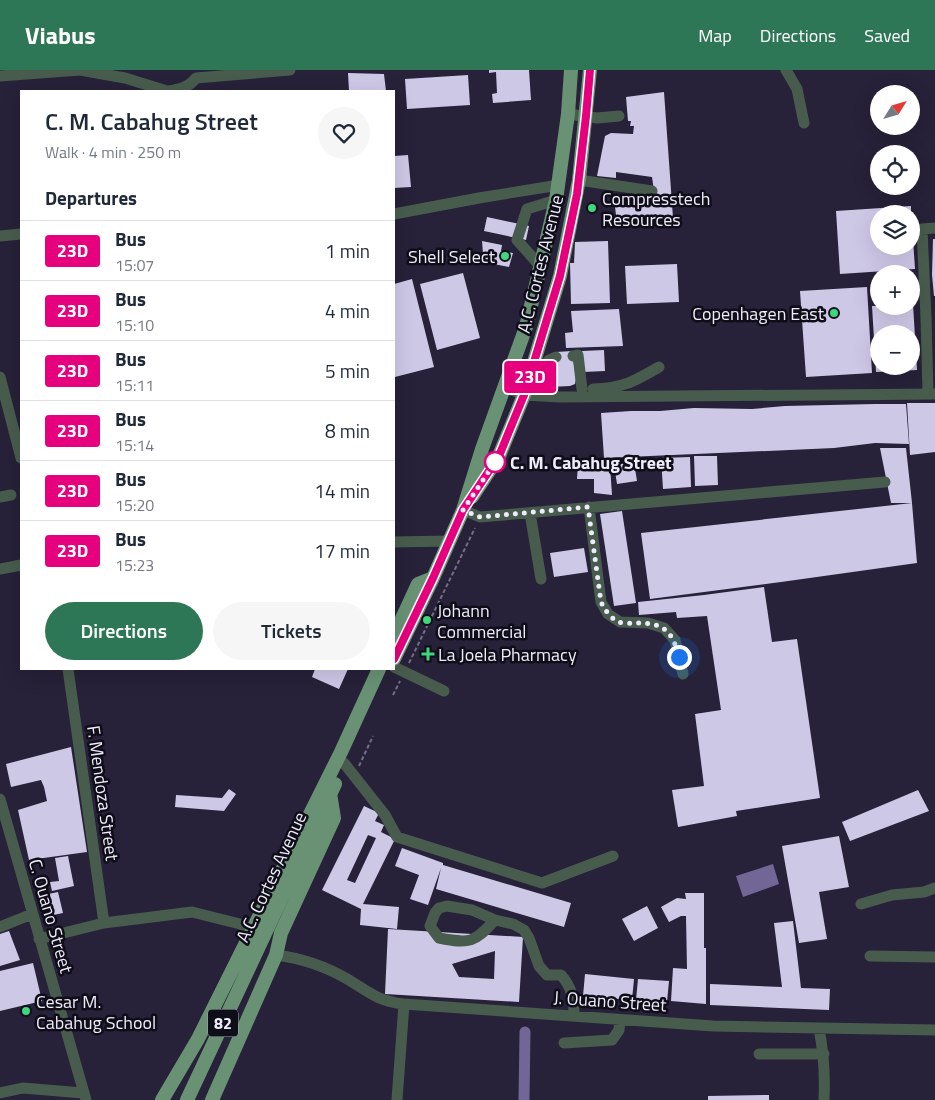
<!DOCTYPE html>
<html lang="en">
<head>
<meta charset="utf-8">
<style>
	:root { --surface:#fff; --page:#f6f6f7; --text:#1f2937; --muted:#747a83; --line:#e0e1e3; --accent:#2d7756 }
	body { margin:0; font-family:"Titillium Web",sans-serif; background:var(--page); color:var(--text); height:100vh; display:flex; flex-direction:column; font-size:19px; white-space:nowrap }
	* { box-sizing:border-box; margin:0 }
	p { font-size:16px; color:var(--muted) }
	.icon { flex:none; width:28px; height:28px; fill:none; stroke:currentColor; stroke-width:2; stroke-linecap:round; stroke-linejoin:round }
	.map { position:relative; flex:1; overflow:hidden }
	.panel { position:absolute; left:20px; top:20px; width:375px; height:580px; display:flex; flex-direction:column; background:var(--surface); border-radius:0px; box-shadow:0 5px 20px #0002 }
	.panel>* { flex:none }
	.badge { padding:0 10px; border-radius:4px; font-size:18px; line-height:32px }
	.needle { width:32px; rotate:53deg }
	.tools { position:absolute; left:870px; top:15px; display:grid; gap:10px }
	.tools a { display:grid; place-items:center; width:50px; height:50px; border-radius:50%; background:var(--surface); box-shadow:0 5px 20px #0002; font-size:25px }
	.you { position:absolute; width:25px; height:25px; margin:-12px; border:4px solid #fff; border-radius:50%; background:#1a73e8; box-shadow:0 0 0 8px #1a73e833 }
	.map>.badge { position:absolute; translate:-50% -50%; box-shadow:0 0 0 2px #fff }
	h2 { padding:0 25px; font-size:19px; line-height:45px }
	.round { display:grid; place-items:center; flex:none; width:52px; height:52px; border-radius:26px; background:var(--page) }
	.overview { display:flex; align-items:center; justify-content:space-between; height:85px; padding:0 25px }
	h1 { font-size:24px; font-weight:600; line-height:38px }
	.action { display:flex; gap:10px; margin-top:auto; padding:10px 25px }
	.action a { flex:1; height:58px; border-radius:30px; background:var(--accent); color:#fff; font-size:20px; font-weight:600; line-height:58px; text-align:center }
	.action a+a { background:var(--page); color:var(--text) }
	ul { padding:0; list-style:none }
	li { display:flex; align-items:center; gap:15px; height:60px; padding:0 25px; border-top:1px solid var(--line) }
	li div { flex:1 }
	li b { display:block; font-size:19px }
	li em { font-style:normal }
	li .badge { min-width:55px; font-weight:700; text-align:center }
	header { display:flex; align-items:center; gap:30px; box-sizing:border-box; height:70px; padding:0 25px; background:var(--accent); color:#fff }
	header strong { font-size:24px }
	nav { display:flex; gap:28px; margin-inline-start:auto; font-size:18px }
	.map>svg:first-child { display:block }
	.water { fill:#726696 }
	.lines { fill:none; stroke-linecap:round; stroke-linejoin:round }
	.canal { stroke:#726696; stroke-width:11 }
	.building { fill:#cec8e7; fill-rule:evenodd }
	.path { stroke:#746f84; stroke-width:2; stroke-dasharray:4 2.5; stroke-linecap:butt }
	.minor { stroke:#485c4d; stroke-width:11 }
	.major { stroke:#699274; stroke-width:14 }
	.line-casing { stroke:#fff; stroke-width:11 }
	.line { stroke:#e6007e; stroke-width:8 }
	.walk { stroke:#eeebfb; stroke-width:5; stroke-dasharray:0 9 }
	.poi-dot { fill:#3ed77d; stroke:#0f0d17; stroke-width:2 }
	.stop-dot { fill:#fff; stroke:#e6007e; stroke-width:2.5 }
	.labels { text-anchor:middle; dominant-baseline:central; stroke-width:5; stroke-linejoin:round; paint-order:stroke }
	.shield { fill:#0f0d17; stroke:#aba8b7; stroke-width:1 }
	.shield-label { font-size:16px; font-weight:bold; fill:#eeebfb }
	.poi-label { font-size:18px; fill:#eeebfb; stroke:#0f0d17; text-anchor:start }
	.street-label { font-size:18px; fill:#eeebfb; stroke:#0f0d17 }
	.stop-label { font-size:18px; font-weight:bold; fill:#eeebfb; stroke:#0f0d17; text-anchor:start }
</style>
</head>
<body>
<header>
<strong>Viabus</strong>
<nav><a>Map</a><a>Directions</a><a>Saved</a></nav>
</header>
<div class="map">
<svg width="935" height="1030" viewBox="0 0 935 1030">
	<rect width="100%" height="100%" fill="#272139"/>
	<path class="water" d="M773,794l6,20 -36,13 -7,-21z"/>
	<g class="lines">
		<path class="canal" d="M524,1030l1,-68"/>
	</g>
	<path class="building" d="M489,0h40l2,30 -38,3 -1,-9 5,-1 -1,-21 -7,1z
		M348,3l36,1 2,17h-37z
		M468,5l2,30 -63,4 -2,-30z
		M664,22l9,126 -56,5 -2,-16 41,-2 -4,-28 -36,-5v6l-19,-2 8,-40 6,-3 22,1 1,-8h-4l1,-5h-3l-2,-24z
		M408,85l3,32 -17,1v-32z
		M911,136v8h-32v32h32v-7h2l2,30 -75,5 -4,-63z
		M487,147l42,9 -3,14 -42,-9z
		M933,169h2v57h-1l-2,-21z
		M482,171l20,4 -1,6 12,2 -4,14 -31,-6 5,-7z
		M608,171l2,62 -39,1 -1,-41h4l1,-21z
		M677,194l2,38 -52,2 -2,-38z
		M463,203l17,65 -43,12 -17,-66z
		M412,209l22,88 -39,10 -1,-93z
		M867,217l5,86 -66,4 -6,-86z
		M911,234h2l4,66 -41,2 -4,-66h39zM879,264h32v32h-32z
		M619,239l4,37 -57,2 -1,-15 8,-1 -2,-21z
		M604,280l1,21 -22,1 -1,-21z
		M572,281l4,28 -1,5 -5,2 -20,1 -1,-18 7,-17z
		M907,333h28v49l-25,3z
		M875,334h31l3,40 -34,-1 -41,5 -230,10 -3,-45 30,-2h29l34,-3 58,1 33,-3z
		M880,378h26l6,55h-21z
		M694,386h23l1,29 -23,1z
		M690,387l1,30 -28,2 -2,-31z
		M634,392l3,19 -20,3 -3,-19z
		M578,394l32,1 2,30 -18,-2v-14h-17z
		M912,433l5,60 -136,19 -131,17 -9,-66z
		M622,441l14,92 -22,3 -14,-92z
		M584,478l4,24 -34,5 -4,-24z
		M764,517l8,55 25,-3 23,159 -84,13 1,5 -59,11 -6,-37 32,-4 -9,-72 26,-4 -14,-94 -30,2 -1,-6 -37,3 -1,-13 66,-7z
		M315,599h33l-9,20 -27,-12z
		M71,677l16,105 -58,8 -11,-50 29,-9 -3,-14 -3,-7 -30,7 -5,-23z
		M229,719l7,5 -12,17 -49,-4 1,-12 46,3z
		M918,720l11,21 -79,30 -8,-19z
		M364,736l15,7 -4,8 9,4 -3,7 14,7 -32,65 36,3 -2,22 -37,-4 1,-16 -39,-19zM368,765l8,3 -21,45 -8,-3z
		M839,766l10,51 -30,5 8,47 -28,4 -17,-97z
		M402,778l41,15v2l128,38 -7,24 -128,-38 5,-21 -13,37 -18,-6 9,-24 -24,-9z
		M68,786l6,30 -22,5 -2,-9 9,-1 -4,-23z
		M58,822l5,21 -19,4 -5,-21z
		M685,823h19v55h2v56l-35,-3 2,-33 14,1 -1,-53h-5l-12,6 -8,-15 16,-9 9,1z
		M647,836l11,22 -24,13 -12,-22z
		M793,851l8,67 29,1 -1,21 -119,-5v-21l72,3 -8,-64z
		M388,859l135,8 -4,65 -134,-8zM495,881l-1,28 -35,-2 -7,-13z
		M9,861l11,29 -20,6v-32z
		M33,893l9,38 -42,10v-40z
		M585,904l49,5 -2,21 -49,-4z
		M638,909l31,2 -2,21 -31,-2z
		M769,1025v5h-61v-4z"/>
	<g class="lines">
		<path class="path" d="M409,593l66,-135
			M393,625l7,-14
			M359,696l14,-30"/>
		<path class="minor" d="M786,0l11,19 7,34
			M0,6l80,-6 45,8 42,13
			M169,21c12,-2 20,-4 27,-13l94,-8
			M568,44l29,4 22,-2
			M579,110l73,11
			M394,144l85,-16 80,-13
			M0,166l21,-2
			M541,197l-24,-27 10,-31 29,-9
			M573,286l5,-1 4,34
			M532,298l9,2 8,-10 7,-3
			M0,307l21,81
			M505,317l19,8 36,2 375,-3
			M593,319c30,-1 40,-7 66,-22
			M928,324l-2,-76 -4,-89 13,-1
			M0,427l11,-2
			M589,437l12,95 7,12 12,8 28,1 16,5 11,12 8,34
			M463,440l17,7 405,-35
			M530,443l11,66
			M394,472l55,-1
			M0,499l21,-4
			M394,597l50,24
			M68,599l36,254
			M344,693l41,52 12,22 145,46 71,-27
			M0,729l86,301
			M861,834l31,-9 32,-3 11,-4
			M495,850c-21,23 -25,24 -56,18l-9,-12 5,-13 4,-5 8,-2 25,4 23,10 18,4 11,6 5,8 10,28 8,9h14c11,12 13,25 13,41
			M0,857l32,-13
			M39,869l65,-16 88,-11 48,12 11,7
			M276,885c24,3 51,12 73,25 21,13 29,21 55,24l309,22 222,4
			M870,886l65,1
			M819,959c5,24 6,47 5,71
			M564,973l48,-3 7,-10 1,-10
			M759,984h65
			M0,1023l23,-5 60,5
			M397,1030l7,-96"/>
		<path class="major" d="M472,427l27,-41 25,-61 36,-119 19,-96 11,-110
			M394,566l24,-52 15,-6
			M394,589l39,-81 30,-68 19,-61 44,-122 30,-127 12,-86 3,-44
			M162,1030l36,-61 143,-287 38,-83
			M187,1030l148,-316
			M212,1030l64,-145 5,-22 53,-115 -4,-25"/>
	</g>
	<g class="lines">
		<defs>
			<path id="line" d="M394,589l39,-81 30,-68 36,-54 25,-61 36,-119 17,-82 9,-78 4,-46"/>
		</defs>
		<use href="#line" class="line-casing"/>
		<use href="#line" class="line"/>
		<path class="walk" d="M495,392l4,-6 -36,54 17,7 108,-10 13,95c4,8 9,16 18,20 5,2 14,1 20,1 26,0 34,10 40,34"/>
	</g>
	<g class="poi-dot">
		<circle cx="592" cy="138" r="5"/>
		<circle cx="505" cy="186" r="5"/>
		<circle cx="834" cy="243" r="5"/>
		<circle cx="427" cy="550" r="5"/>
		<path d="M425.5 576.5h5v5h5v5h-5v5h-5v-5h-5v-5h5z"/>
		<circle cx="26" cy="941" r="5"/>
	</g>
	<circle class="stop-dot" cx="495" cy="392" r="10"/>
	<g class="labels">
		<rect class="shield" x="208" y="939.5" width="30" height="27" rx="4"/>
		<g class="shield-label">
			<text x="223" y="953">82</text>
		</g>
		<g class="poi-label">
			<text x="602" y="128">Compresstech<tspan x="602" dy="21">Resources</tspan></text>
			<text x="495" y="186" text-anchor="end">Shell Select</text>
			<text x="824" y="243" text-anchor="end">Copenhagen East</text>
			<text x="437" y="540">Johann<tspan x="437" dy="21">Commercial</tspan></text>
			<text x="438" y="584">La Joela Pharmacy</text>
			<text x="36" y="931">Cesar M.<tspan x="36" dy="21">Cabahug School</tspan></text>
		</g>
		<g class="street-label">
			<text transform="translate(540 194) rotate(-76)">A.C. Cortes Avenue</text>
			<text transform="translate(103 723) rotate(82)">F. Mendoza Street</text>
			<text transform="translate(271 807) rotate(-65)">A.C. Cortes Avenue</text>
			<text transform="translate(51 846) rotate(74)">C. Ouano Street</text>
			<text transform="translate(610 931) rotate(4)">J. Ouano Street</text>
		</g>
		<g class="stop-label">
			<text x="510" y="392">C. M. Cabahug Street</text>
		</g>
	</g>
</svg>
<div class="tools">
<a><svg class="needle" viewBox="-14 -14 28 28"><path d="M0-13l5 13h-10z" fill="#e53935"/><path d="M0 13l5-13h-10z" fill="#747a83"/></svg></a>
<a><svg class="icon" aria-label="locate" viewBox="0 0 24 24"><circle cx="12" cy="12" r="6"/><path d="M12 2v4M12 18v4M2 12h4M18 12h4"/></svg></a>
<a><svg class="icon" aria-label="layers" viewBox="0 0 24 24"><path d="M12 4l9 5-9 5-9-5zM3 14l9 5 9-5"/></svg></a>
<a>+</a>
<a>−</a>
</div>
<div class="you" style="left:679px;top:587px"></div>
<b class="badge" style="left:530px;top:307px;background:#e6007e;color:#fff">23D</b>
<section class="panel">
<div class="overview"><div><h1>C. M. Cabahug Street</h1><p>Walk · 4 min · 250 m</p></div><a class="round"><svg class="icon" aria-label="heart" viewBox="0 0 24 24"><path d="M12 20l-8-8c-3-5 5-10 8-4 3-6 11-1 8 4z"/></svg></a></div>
<h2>Departures</h2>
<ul>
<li><span class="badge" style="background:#e6007e;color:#fff">23D</span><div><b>Bus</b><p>15:07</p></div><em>1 min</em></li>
<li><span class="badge" style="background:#e6007e;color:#fff">23D</span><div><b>Bus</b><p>15:10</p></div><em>4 min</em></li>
<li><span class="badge" style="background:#e6007e;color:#fff">23D</span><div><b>Bus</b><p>15:11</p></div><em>5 min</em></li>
<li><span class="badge" style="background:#e6007e;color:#fff">23D</span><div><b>Bus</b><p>15:14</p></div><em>8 min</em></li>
<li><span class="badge" style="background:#e6007e;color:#fff">23D</span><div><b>Bus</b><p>15:20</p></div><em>14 min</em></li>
<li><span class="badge" style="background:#e6007e;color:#fff">23D</span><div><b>Bus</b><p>15:23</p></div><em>17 min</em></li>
</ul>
<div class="action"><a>Directions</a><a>Tickets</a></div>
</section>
</div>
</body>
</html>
